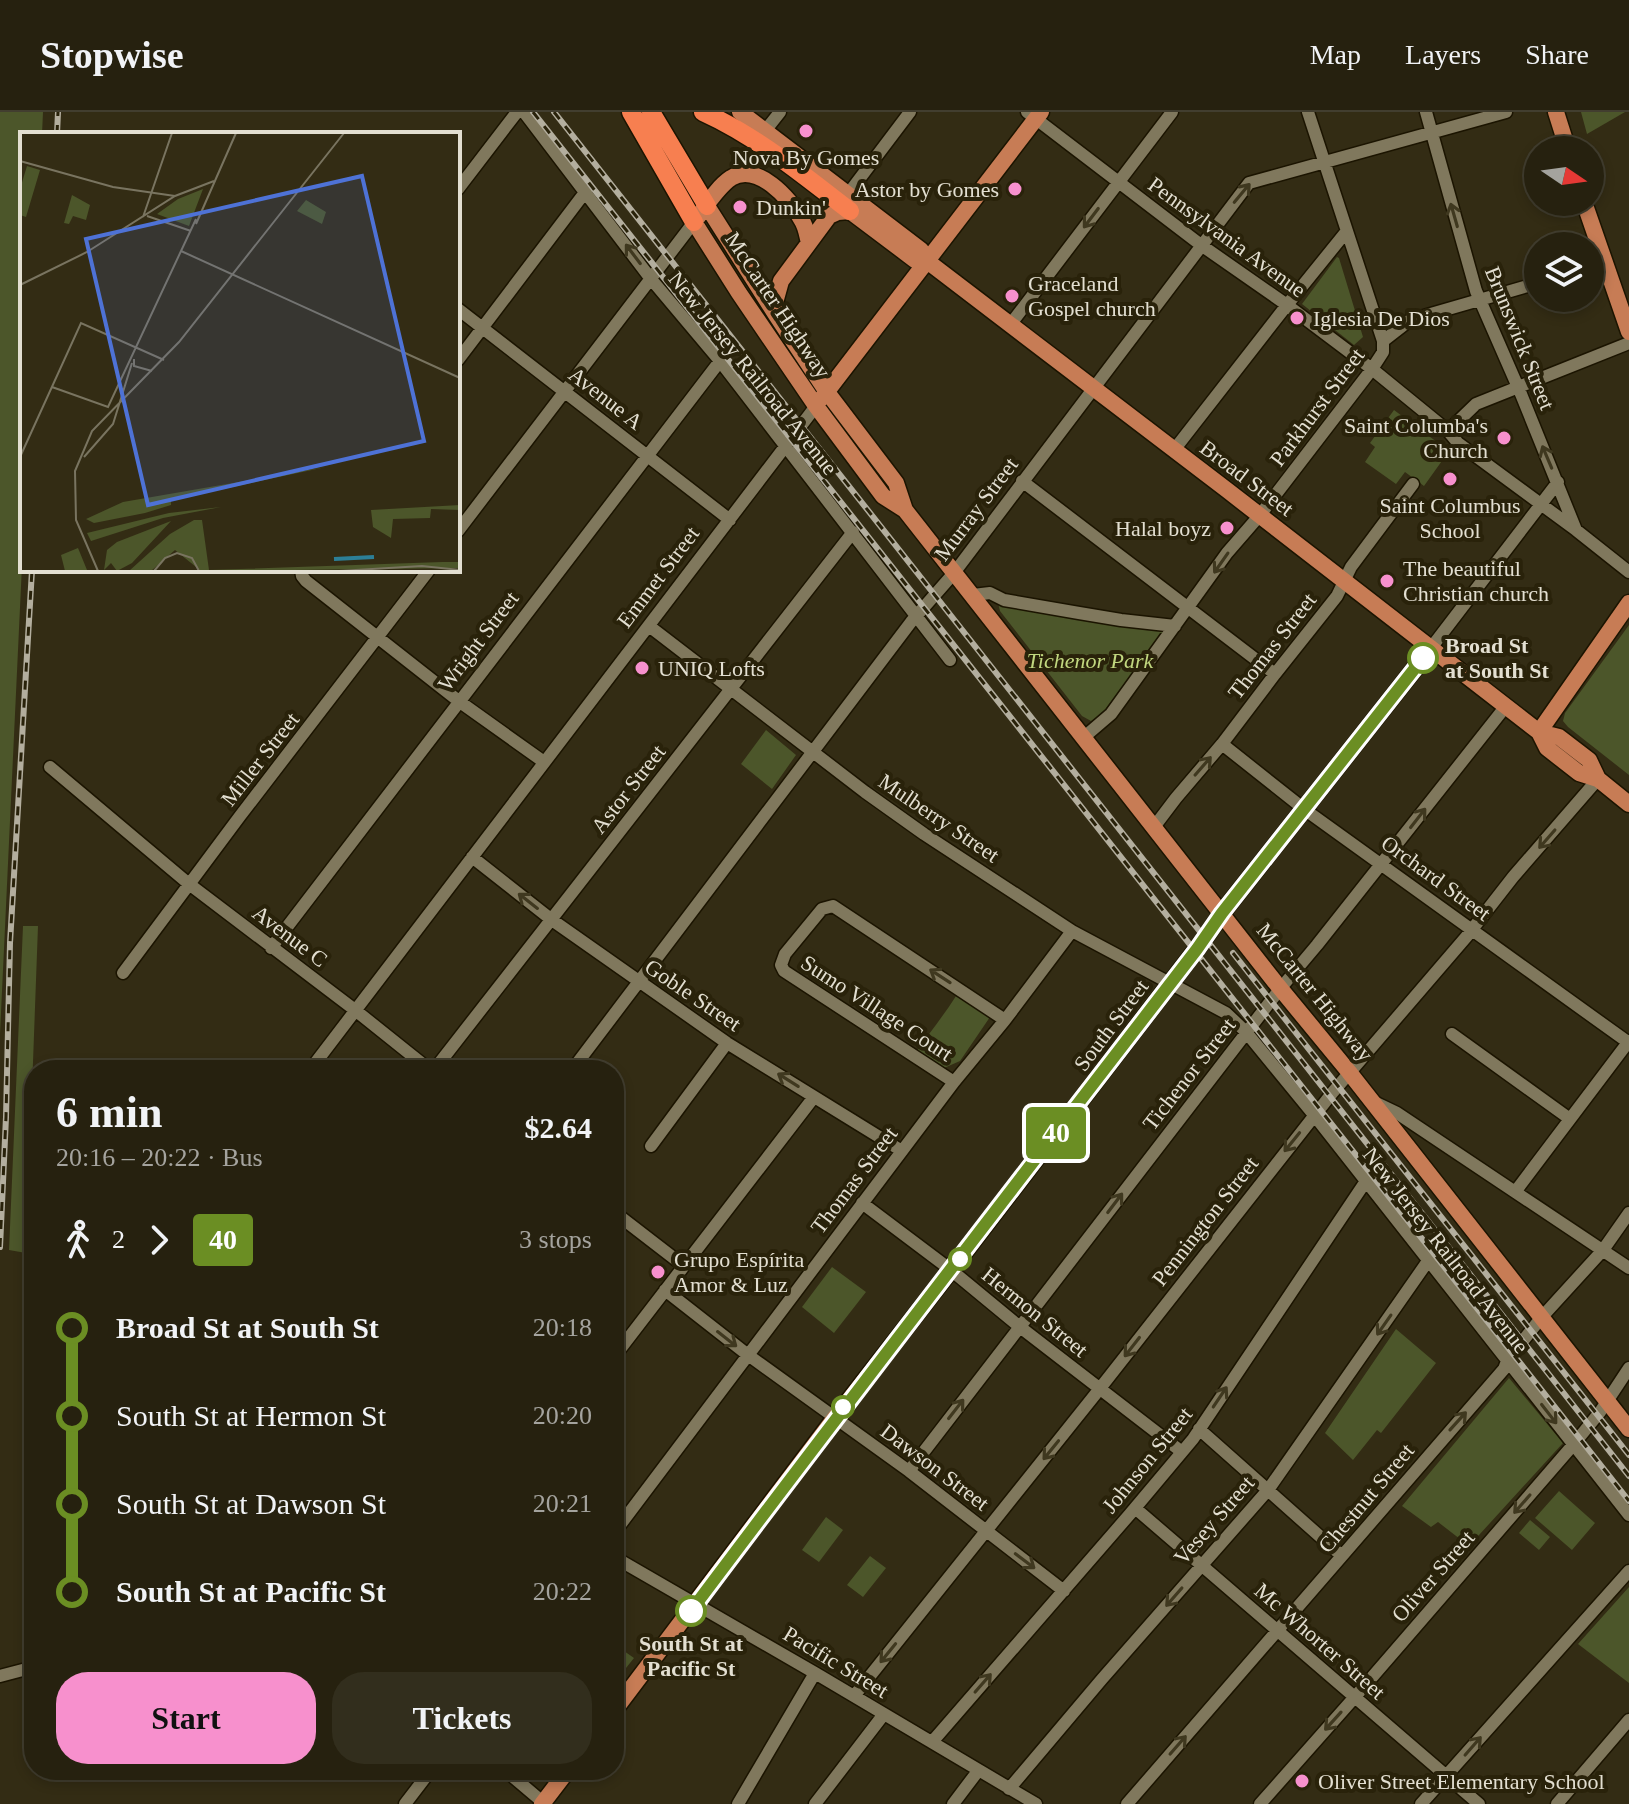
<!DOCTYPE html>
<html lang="en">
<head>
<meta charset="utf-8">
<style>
	:root { --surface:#26210f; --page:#322e1d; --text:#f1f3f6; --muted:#a4a39e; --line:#423e2f; --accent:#f790cd }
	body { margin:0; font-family:"Times New Roman",serif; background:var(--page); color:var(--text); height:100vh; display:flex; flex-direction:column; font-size:30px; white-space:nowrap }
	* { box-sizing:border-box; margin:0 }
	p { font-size:26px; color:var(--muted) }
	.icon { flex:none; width:44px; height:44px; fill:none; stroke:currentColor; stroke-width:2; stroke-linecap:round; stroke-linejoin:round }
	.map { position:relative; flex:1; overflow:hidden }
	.side { position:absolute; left:24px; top:948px; width:600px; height:720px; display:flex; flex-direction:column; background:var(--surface); border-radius:32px; box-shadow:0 4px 12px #0003,0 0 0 2px var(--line) }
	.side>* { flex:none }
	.badge { padding:0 16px; border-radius:6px; font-size:28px; line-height:52px }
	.needle { width:52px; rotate:103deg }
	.controls { position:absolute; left:1524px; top:24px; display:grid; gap:16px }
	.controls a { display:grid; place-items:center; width:80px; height:80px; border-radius:50%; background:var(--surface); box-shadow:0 4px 12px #0003,0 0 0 2px var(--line); font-size:40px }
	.map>.badge { position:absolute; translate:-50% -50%; box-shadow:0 0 0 4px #fff }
	.legs { display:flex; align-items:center; gap:12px; height:88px; padding:0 32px; font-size:26px }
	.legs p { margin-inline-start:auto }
	.summary { display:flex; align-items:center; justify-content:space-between; height:136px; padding:0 32px }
	h1 { font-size:44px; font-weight:700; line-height:60px }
	.button { display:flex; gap:16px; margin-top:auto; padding:16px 32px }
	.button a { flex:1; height:92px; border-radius:32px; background:var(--accent); color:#111; font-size:32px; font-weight:700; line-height:92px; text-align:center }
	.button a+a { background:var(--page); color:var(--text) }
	ul { padding:0 32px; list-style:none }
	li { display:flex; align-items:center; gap:28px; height:88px; font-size:30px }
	li i { display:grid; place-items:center; width:12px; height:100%; margin:0 10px; background:currentColor }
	li i::after { content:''; width:20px; height:20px; margin:-10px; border:6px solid; border-radius:50%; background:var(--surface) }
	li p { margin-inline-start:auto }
	li:first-child i { background:linear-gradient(#0000 50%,currentColor 0) }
	li:last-child i { background:linear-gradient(currentColor 50%,#0000 0) }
	header { display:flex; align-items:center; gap:48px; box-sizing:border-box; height:112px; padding:0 40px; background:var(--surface); border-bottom:2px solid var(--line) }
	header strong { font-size:38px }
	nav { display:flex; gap:44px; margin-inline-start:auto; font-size:28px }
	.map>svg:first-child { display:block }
	.green { fill:#4c562a }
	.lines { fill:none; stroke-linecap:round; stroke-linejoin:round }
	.minor-casing { stroke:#1b1400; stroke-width:15 }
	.major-casing { stroke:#1b1400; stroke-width:19 }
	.highway-casing { stroke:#1b1400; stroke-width:21 }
	.minor { stroke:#80785d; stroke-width:12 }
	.major { stroke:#c77c55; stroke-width:16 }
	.highway { stroke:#f77f50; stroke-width:18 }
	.rail-casing { stroke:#b3ae9e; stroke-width:6 }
	.rail { stroke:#29220a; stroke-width:3; stroke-dasharray:9; stroke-linecap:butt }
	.oneway { stroke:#3f381f }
	.line-1-casing { stroke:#fff; stroke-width:18 }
	.line-1 { stroke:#6b8e23; stroke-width:12 }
	.poi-dot { fill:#f790cd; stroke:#29220a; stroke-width:3 }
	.stop-1-dot { fill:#fff; stroke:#6b8e23; stroke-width:4 }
	.labels { text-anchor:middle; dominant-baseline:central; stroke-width:8; stroke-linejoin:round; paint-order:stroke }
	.poi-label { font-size:22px; fill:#e3dfd1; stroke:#29220a; text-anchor:start }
	.street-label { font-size:22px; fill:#e3dfd1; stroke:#29220a }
	.stop-label { font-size:22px; font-weight:bold; fill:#e3dfd1; stroke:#29220a; text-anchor:start }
	.park-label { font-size:22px; font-style:italic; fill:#c1d77f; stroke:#29220a }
	.inset-river { fill:none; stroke:#2c7f97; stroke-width:4 }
	.inset-road { fill:none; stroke:#797460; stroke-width:2 }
	.view { fill:#4e72d6; fill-opacity:0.15; stroke:#4e72d6; stroke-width:4 }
	.inset-edge { fill:none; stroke:#e3dfd1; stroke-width:4 }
</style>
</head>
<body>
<header>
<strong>Stopwise</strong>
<nav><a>Map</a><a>Layers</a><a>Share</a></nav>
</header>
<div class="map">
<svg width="1629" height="1692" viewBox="0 0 1629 1692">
	<rect width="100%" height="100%" fill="#332c14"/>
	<path class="green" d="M0,0h43l-1,22h-20v431l-22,469z
		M1581,0h44l-38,22z
		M1337,145l2,1 24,79 -9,8 -52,-41z
		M1394,298l55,41 -25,35 -19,-14 -9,12 -31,-22 10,-15 -5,-4z
		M998,491l116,22 48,4 1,4 -62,82 -10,6 -9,-5 -82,-105z
		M1629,513v150l-61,-48 -5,-6 2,-8z
		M766,618l30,25 -24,34 -31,-25z
		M23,814h15l-12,327 -17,-3z
		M956,884l34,21 -30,44 -16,7 -27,-17c13,-19 27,-36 39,-55z
		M832,1155l34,25 -32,41 -32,-26z
		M1396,1217l40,34 -55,70 -4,-3 -24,30 -28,-27z
		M1509,1266l54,65 -94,103 -31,-24 -7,5 -29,-21z
		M1559,1379l36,32 -23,27 -37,-32z
		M826,1405l17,13 -24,32 -17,-12z
		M1530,1408l20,17 -11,13 -20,-17z
		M870,1444l16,12 -23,29 -16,-12z
		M1629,1475v96l-51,-39z
		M614,1532l20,14 -20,25z"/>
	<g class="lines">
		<defs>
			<path id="minor" d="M524,0l127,167 69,82 230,299
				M1027,0l174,133 86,60 85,64 76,62 10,12 118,87 53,42
				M1426,0l50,179 45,103 55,136
				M765,19l15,-19
				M458,77l59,-77
				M848,82l62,-82
				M458,197l272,211
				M1010,213l162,-213
				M1383,229l27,-21 128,-37
				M458,248l128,-169
				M1448,319l28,-27 153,-61
				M1174,338l113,-145 59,-73
				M1022,369l253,193
				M458,419l236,-309
				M301,458l1,6 4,5 154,121 84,60
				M973,483l17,-2 14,7 75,13 42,7 54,6
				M649,514l216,166 59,42 148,97 154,82 20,19 68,83 315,400
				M1431,536l127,-166
				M1083,626l28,-24 116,-161 33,-38 112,-146 11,-17v-11l-75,-229
				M1222,632l82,65 325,234
				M50,655l139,117 166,126 75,60
				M1154,715l22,-29 46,-54 53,-70 62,-78 14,-29 62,-83
				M472,745l80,63 175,123 175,108
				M271,836l449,-587
				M123,861l117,-157 189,-246
				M1452,922l118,85
				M310,958l506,-664
				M434,958l419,-538
				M572,958l339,-448 43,-49 295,-390 257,-71
				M954,970l-170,-111 -3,-6 4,-11 37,-45 11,-3 172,114
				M1374,990l23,11 232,155
				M651,1034l76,-103
				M1515,1080l114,-151
				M862,1091l89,67 69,57 162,125
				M614,1100l70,54
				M665,1178l83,65 161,116 155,120
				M614,1245l200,-260
				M1199,1317l143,127
				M909,1359l371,-482 37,-44 189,-239
				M1135,1396l344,296
				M614,1421l340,-451 51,-62 67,-89
				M614,1445l201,116 221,131
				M0,1564l34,-9
				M854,1584l240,-300 239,-304 134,-156 46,-59 85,-98
				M932,1630l198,-228 63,-75 173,-258
				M505,1658l40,34
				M1009,1677l93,-110 166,-189 160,-229
				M405,1692l26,-34
				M738,1692l77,-131
				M815,1692l69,-90
				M953,1692l25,-33
				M1127,1692l377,-435 3,-8 34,-43 62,-68 26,-37
				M1260,1692l101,-114 212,-245 27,-33 29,-44
				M1421,1692l208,-233
				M1557,1692l72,-84"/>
			<path id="major" d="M740,0l181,138 6,11 300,229 312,242 20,5 30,23 9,19
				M1556,0l12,38
				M1584,90l45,130
				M707,94l69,109 51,77 69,91 9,27 370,472 74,90 280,357
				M809,131c-2,-8 -3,-17 -8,-24 -11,-21 -44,-57 -70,-41 -15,10 -26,30 -37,44l45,71 77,113 67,90 22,14
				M776,203v-16l5,-18 48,-65 9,-4 12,-1 65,49 12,1
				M822,286l219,-286
				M1539,620l90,-129
				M1539,620l8,16 32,25 19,6 31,25
				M614,1599l217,-288 120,-153 254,-332 17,-25 209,-265
				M542,1692l26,-34"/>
			<path id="highway" d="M631,0l63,110
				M651,0l56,94
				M703,0c55,25 100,63 147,99"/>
		</defs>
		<use href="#minor" class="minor-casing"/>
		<use href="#major" class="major-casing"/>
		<use href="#highway" class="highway-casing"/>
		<use href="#minor" class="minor"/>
		<use href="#major" class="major"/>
		<use href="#highway" class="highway"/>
		<defs>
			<path id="rail" d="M533,0l1096,1389
				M554,0l1075,1364
				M57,22l1,-22
				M1233,841l396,502
				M0,1135l6,-130 4,-174 22,-373"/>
		</defs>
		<use href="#rail" class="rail-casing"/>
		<use href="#rail" class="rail"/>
	</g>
	<defs><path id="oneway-shaft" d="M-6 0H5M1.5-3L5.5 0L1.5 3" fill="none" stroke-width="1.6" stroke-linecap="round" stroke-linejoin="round" transform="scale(2)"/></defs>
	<g class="oneway">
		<use href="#oneway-shaft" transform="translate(1242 81) rotate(-50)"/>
		<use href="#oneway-shaft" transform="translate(1454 103) rotate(-106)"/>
		<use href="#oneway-shaft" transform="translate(1091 106) rotate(127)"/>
		<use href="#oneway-shaft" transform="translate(633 142) rotate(-127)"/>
		<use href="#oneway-shaft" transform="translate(1547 345) rotate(-113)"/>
		<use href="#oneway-shaft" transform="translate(1221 451) rotate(125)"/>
		<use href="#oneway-shaft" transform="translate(1203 654) rotate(-49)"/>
		<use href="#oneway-shaft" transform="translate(1418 706) rotate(-52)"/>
		<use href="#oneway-shaft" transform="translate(1547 727) rotate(131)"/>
		<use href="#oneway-shaft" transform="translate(528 789) rotate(-142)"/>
		<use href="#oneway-shaft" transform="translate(940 864) rotate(-147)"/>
		<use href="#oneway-shaft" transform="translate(788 968) rotate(-148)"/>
		<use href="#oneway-shaft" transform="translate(1292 1030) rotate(129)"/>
		<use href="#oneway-shaft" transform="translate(1115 1091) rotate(-53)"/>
		<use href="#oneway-shaft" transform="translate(1384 1213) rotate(125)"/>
		<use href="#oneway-shaft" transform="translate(727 1227) rotate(38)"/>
		<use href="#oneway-shaft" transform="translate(1132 1235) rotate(128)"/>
		<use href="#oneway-shaft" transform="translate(1220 1285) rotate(-56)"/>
		<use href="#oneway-shaft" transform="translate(956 1297) rotate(-52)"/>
		<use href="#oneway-shaft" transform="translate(1549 1302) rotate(52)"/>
		<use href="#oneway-shaft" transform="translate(1458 1309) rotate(-48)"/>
		<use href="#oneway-shaft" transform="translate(1051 1338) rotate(129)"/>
		<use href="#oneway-shaft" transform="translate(1522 1392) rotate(131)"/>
		<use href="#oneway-shaft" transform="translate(1025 1449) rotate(37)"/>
		<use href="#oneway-shaft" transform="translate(1174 1485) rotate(131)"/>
		<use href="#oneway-shaft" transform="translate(888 1541) rotate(129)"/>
		<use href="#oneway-shaft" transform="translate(983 1571) rotate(-49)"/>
		<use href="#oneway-shaft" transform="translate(1333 1609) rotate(132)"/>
		<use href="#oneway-shaft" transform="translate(1178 1633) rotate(-49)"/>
		<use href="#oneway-shaft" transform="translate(1473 1634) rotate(-49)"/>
	</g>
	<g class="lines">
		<defs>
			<path id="line-1" d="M691,1499c166,-222 337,-442 506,-662l25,-36 201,-255"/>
		</defs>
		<use href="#line-1" class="line-1-casing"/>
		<use href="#line-1" class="line-1"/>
	</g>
	<g class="poi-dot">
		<circle cx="806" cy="19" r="8"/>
		<circle cx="1015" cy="77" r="8"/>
		<circle cx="740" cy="95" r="8"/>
		<circle cx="1012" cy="184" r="8"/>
		<circle cx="1297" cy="206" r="8"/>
		<circle cx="1504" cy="326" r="8"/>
		<circle cx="1450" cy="367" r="8"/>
		<circle cx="1227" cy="416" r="8"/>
		<circle cx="1387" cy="469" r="8"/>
		<circle cx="642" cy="556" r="8"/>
		<circle cx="658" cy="1160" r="8"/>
		<circle cx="1302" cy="1669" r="8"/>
	</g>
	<g class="stop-1-dot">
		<circle cx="1423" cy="546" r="14"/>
		<circle cx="960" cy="1147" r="10"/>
		<circle cx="843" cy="1295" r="10"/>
		<circle cx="691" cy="1499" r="14"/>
	</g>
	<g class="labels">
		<g class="poi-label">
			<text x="806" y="45" text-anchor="middle">Nova By Gomes</text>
			<text x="999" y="77" text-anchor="end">Astor by Gomes</text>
			<text x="756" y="95">Dunkin'</text>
			<text x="1028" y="171">Graceland<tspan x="1028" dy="25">Gospel church</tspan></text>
			<text x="1313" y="206">Iglesia De Dios</text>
			<text x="1488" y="313" text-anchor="end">Saint Columba's<tspan x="1488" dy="25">Church</tspan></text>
			<text x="1450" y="393" text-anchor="middle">Saint Columbus<tspan x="1450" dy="25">School</tspan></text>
			<text x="1211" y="416" text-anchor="end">Halal boyz</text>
			<text x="1403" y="456">The beautiful<tspan x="1403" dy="25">Christian church</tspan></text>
			<text x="658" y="556">UNIQ Lofts</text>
			<text x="674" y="1147">Grupo Espírita<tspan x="674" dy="25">Amor &amp; Luz</tspan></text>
			<text x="1318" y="1669">Oliver Street Elementary School</text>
		</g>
		<g class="street-label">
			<text transform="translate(1227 125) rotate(36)">Pennsylvania Avenue</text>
			<text transform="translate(778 193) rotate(56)">McCarter Highway</text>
			<text transform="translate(1520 226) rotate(68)">Brunswick Street</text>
			<text transform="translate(753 261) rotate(51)">New Jersey Railroad Avenue</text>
			<text transform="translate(606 286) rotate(38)">Avenue A</text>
			<text transform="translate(1317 295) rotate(-53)">Parkhurst Street</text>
			<text transform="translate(1247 366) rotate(37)">Broad Street</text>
			<text transform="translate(976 397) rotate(-53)">Murray Street</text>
			<text transform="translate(658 465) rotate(-53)">Emmet Street</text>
			<text transform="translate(478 529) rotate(-53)">Wright Street</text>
			<text transform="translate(1272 534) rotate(-52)">Thomas Street</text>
			<text transform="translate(260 647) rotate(-52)">Miller Street</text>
			<text transform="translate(628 677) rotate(-52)">Astor Street</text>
			<text transform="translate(939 706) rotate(34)">Mulberry Street</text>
			<text transform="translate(1436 766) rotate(36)">Orchard Street</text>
			<text transform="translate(290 824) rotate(37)">Avenue C</text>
			<text transform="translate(1315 880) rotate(51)">McCarter Highway</text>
			<text transform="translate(693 883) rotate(34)">Goble Street</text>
			<text transform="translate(877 896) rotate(33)">Sumo Village Court</text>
			<text transform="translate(1111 913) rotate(-53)">South Street</text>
			<text transform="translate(1189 962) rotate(-52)">Tichenor Street</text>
			<text transform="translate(854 1068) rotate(-53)">Thomas Street</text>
			<text transform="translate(1205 1109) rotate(-52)">Pennington Street</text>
			<text transform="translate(1446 1138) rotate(52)">New Jersey Railroad Avenue</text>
			<text transform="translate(1035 1200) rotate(39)">Hermon Street</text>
			<text transform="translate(1147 1348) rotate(-51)">Johnson Street</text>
			<text transform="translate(935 1355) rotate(37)">Dawson Street</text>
			<text transform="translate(1366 1386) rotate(-50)">Chestnut Street</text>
			<text transform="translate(1214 1408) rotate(-49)">Vesey Street</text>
			<text transform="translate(1433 1464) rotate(-49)">Oliver Street</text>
			<text transform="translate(1320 1529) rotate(41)">Mc Whorter Street</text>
			<text transform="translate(836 1550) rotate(31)">Pacific Street</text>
		</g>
		<g class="stop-label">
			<text x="1445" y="533">Broad St<tspan x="1445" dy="25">at South St</tspan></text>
			<text x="691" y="1531" text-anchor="middle">South St at<tspan x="691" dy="25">Pacific St</tspan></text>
		</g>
		<g class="park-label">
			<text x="1090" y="548">Tichenor Park</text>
		</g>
	</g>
	<g transform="translate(20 20)">
		<rect width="440" height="440" fill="#332c14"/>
		<path d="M7,34l13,4 -14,47 -6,-2v-26zM183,57l-14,37 -32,-12 21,-15zM52,63l18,10 -4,15 -13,-4 -4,8 -5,-1zM286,68l20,12 -4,12 -25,-13zM306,335l-155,33v5l-26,8 -51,10 -8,-4 37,-17zM440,373v5l-29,-1 -1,9 -37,1 -2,19 -18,-11 -2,-17zM201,375l-58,11 -72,23 -4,-8 82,-20zM174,388h8l7,50 233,-8h18v6l-259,3 -26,-21 -24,21h-22l41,-37zM151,389l-39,42 -15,8 -6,-8 -7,7 3,-20 10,-8zM58,416l9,22 -22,1 -4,-16z" fill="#4c562a"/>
		<path class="inset-river" d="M314,427l40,-2"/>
		<path class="inset-road" d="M0,29l93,26 62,9M127,84l44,15M123,85l29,-84M176,92l40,-91M161,119l279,127M0,153l67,-33 88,-56 39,-15M114,227v7l18,5M116,254l43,-44 165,-209M32,255l56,20 88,-188M0,325l61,-134 83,37M64,325l29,-33 19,-61M78,439l-22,-51 -1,-49 17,-40 44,-45M134,439l11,-13 12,-5 15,5 7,13M319,439l83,-5 38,4"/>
		<path class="view" d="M342,44l62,265 -276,64 -62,-266z"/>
		<rect width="440" height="440" class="inset-edge"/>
	</g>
</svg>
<div class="controls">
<a><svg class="needle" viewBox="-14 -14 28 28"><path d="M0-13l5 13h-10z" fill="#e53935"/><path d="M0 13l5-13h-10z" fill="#a4a39e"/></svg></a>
<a><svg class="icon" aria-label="layers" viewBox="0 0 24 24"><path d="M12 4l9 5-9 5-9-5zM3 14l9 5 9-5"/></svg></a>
</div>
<b class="badge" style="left:1056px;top:1021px;background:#6b8e23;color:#fff">40</b>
<section class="side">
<div class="summary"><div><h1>6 min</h1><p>20:16 – 20:22 · Bus</p></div><b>$2.64</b></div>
<div class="legs"><svg class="icon" aria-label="walk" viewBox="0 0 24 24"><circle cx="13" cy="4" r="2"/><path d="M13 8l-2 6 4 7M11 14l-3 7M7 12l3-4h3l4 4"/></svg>2<svg class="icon" aria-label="forward" viewBox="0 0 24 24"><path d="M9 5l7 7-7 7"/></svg><b class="badge" style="background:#6b8e23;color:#fff">40</b><p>3 stops</p></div>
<ul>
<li><i style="color:#6b8e23"></i><b>Broad St at South St</b><p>20:18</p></li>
<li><i style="color:#6b8e23"></i><span>South St at Hermon St</span><p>20:20</p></li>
<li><i style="color:#6b8e23"></i><span>South St at Dawson St</span><p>20:21</p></li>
<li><i style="color:#6b8e23"></i><b>South St at Pacific St</b><p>20:22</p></li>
</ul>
<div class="button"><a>Start</a><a>Tickets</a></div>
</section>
</div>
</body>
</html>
